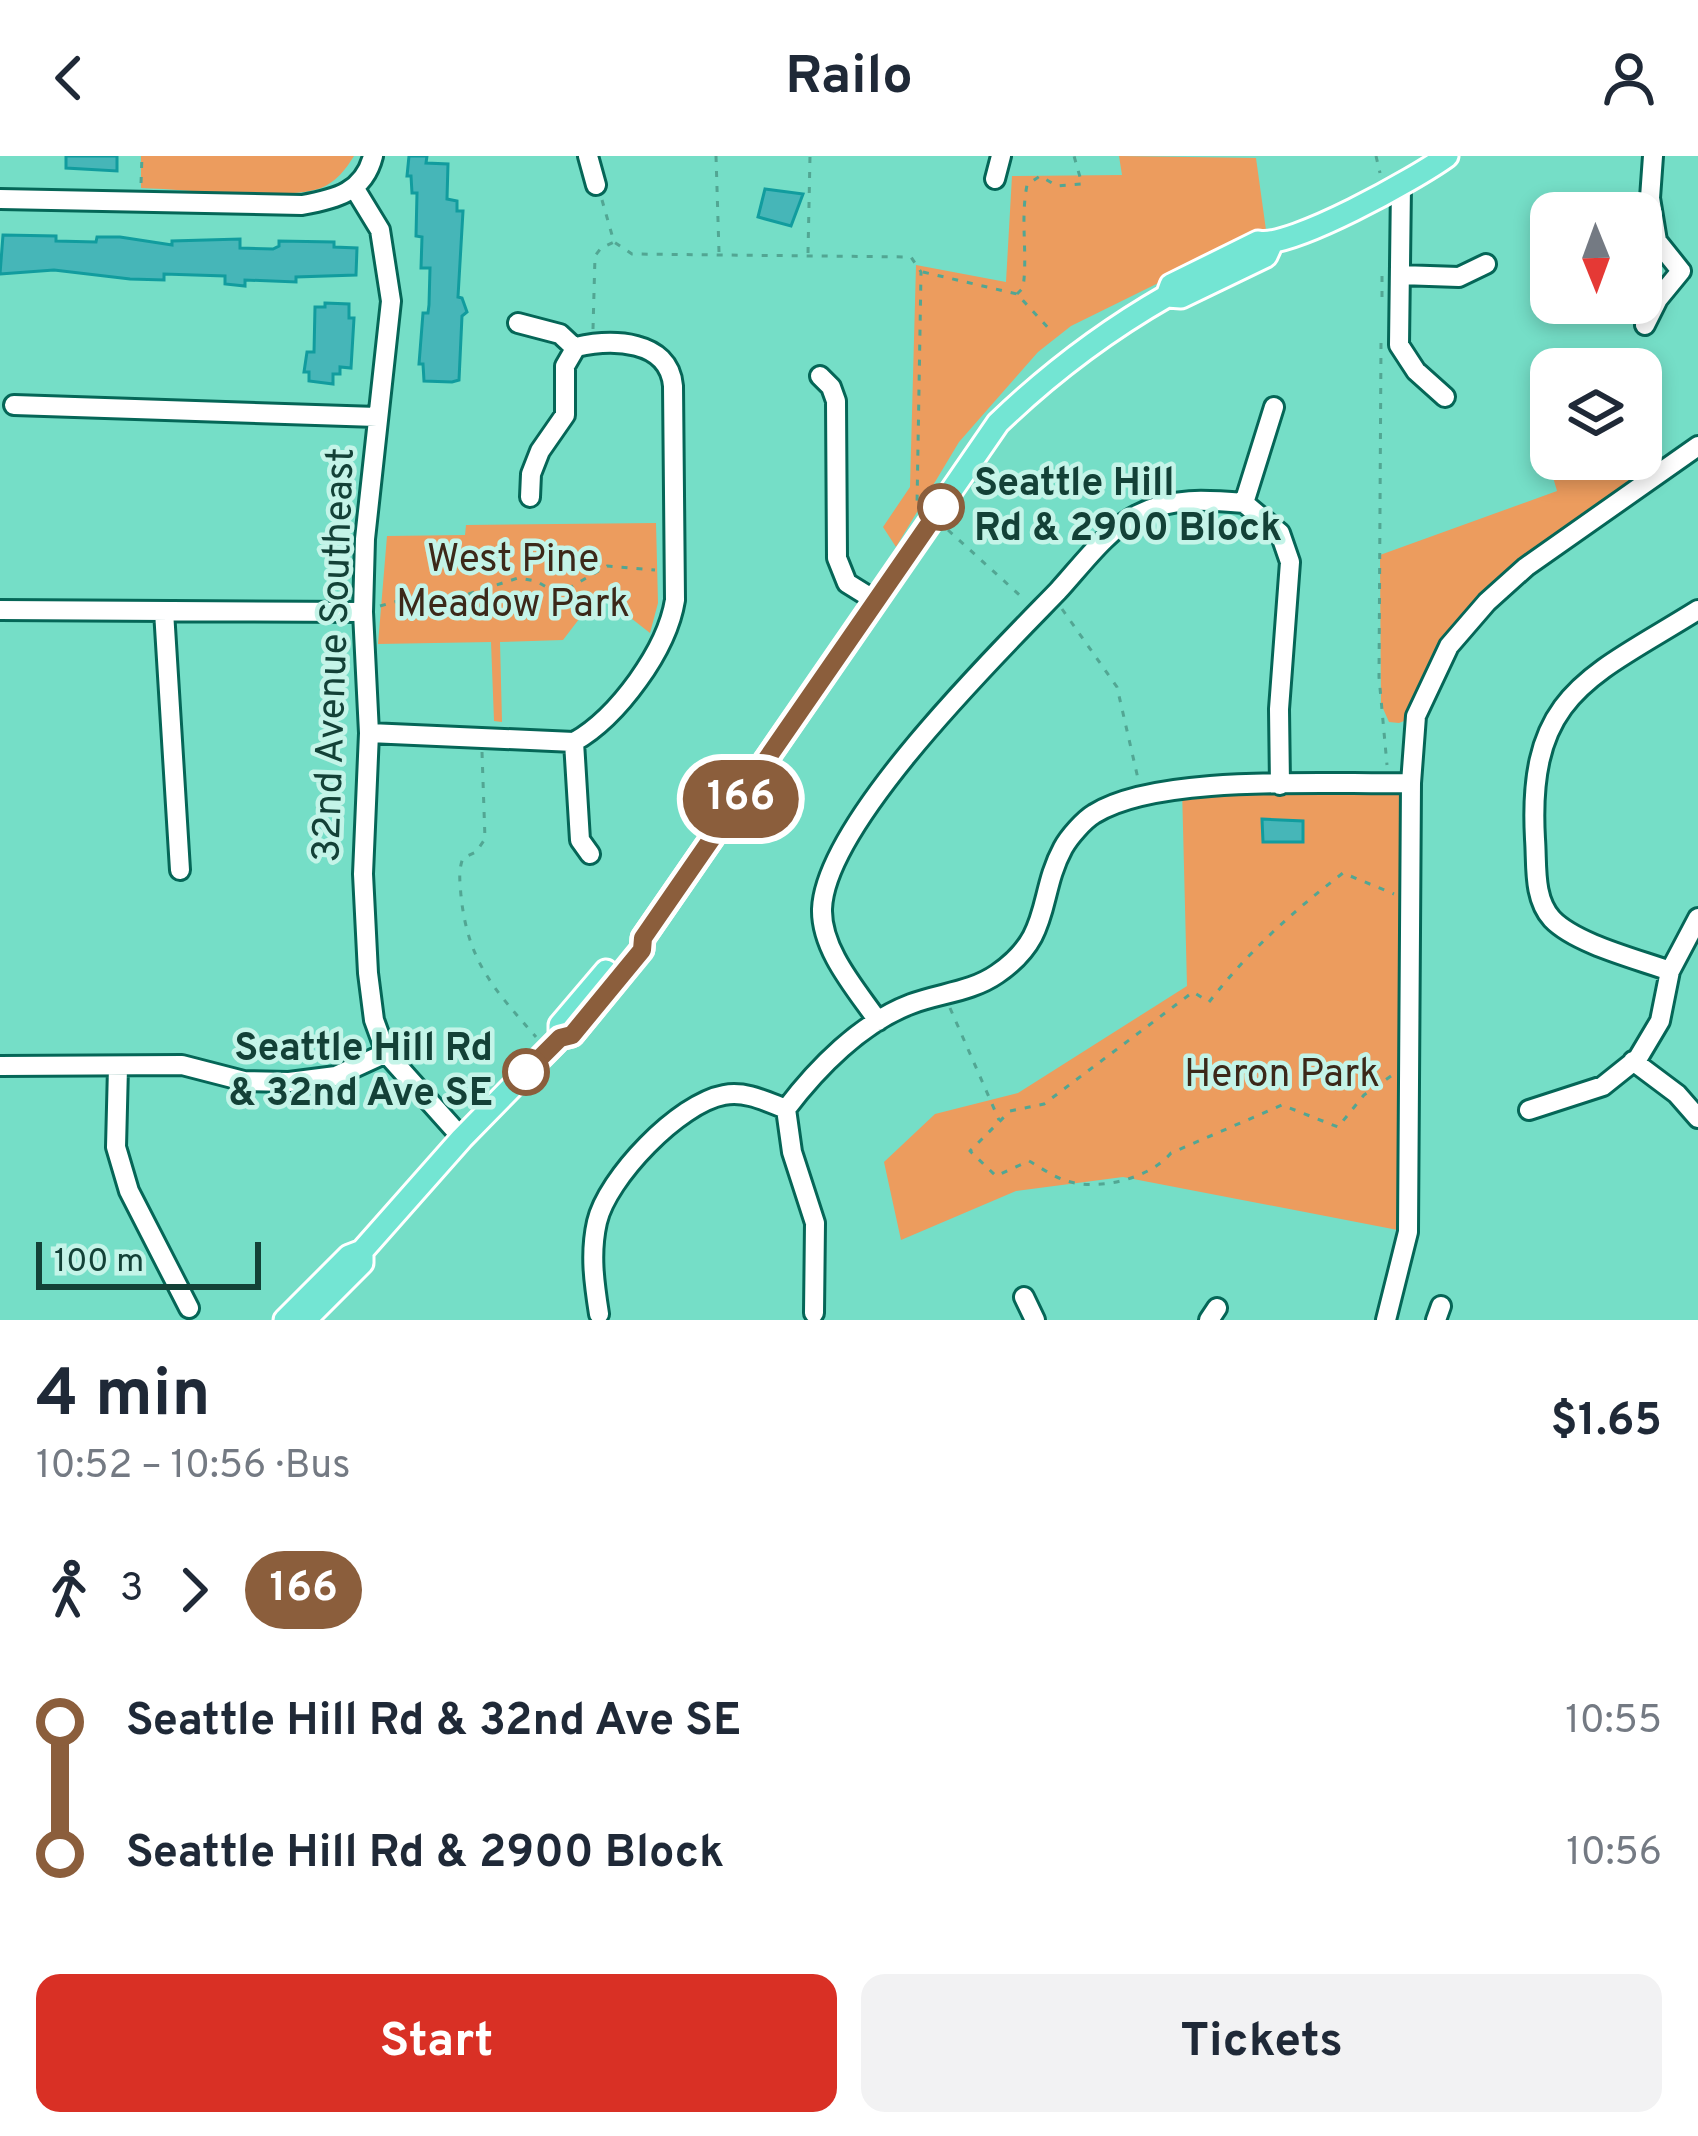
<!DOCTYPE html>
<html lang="en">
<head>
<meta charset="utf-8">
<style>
	:root { --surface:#fff; --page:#f2f2f3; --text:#1f2937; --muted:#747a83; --accent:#d93025 }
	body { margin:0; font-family:Overpass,sans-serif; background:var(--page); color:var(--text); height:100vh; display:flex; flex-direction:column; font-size:45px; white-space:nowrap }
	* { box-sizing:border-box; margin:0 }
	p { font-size:39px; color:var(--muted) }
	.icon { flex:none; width:66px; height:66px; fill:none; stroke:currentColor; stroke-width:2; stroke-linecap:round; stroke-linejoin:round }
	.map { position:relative; height:1164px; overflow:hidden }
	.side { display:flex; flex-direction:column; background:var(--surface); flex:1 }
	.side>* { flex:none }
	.badge { padding:0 24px; border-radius:39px; font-size:42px; line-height:78px }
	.needle { width:78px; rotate:179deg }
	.fabs { position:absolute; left:1530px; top:36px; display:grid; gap:24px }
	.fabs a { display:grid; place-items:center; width:132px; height:132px; border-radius:24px; background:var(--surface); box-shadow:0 6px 18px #0003; font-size:60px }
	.scale { position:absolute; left:36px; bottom:30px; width:225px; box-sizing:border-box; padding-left:12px; border:6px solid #134137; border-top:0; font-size:33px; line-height:42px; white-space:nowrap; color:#134137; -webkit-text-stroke:9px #c4f4e8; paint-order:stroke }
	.map>.badge { position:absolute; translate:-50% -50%; box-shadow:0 0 0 6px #fff }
	.legs { display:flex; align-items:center; gap:18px; height:132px; padding:0 36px; font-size:39px }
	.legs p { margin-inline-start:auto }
	.overview { display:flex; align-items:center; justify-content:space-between; height:204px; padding:0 36px }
	h1 { font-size:66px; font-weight:700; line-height:90px }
	.button { display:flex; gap:24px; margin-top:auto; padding:24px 36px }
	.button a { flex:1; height:138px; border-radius:24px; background:var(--accent); color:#fff; font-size:48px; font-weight:700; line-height:138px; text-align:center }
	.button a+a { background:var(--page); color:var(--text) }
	ul { padding:0 36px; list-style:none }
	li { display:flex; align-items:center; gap:42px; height:132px; font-size:45px }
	li i { display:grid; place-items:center; width:18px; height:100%; margin:0 15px; background:currentColor }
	li i::after { content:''; width:30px; height:30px; margin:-15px; border:9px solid; border-radius:50%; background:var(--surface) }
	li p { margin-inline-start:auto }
	li:first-child i { background:linear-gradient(#0000 50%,currentColor 0) }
	li:last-child i { background:linear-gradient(currentColor 50%,#0000 0) }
	header { display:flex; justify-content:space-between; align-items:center; height:156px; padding:0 36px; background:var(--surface); font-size:54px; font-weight:700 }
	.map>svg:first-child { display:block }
	.green { fill:#ec9c5e }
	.building { fill:#46b6b8; stroke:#119c9e; stroke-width:3 }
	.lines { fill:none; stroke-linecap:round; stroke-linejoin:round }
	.minor-casing { stroke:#056657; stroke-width:24 }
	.major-casing { stroke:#fff; stroke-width:27 }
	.path { stroke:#52a693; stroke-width:3; stroke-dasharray:6 9; stroke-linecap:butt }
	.minor { stroke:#fff; stroke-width:18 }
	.major { stroke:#73e5d3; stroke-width:21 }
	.line-1-casing { stroke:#fff; stroke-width:27 }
	.line-1 { stroke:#8b5e3c; stroke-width:18 }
	.stop-1-dot { fill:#fff; stroke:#8b5e3c; stroke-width:6 }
	.labels { text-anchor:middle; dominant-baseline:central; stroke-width:9; stroke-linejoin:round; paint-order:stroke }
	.stop-label { font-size:39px; font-weight:bold; fill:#134137; stroke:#c4f4e8; text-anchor:start }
	.park-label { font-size:39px; fill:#3c2819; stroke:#c4f4e8 }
	.street-label { font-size:39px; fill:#134137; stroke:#c4f4e8 }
</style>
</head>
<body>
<header><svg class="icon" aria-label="back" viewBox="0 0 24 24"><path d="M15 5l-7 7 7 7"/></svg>Railo<svg class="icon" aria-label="person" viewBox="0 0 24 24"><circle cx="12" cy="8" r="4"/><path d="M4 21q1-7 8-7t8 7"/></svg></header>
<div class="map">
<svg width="1698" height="1164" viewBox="0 0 1698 1164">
	<rect width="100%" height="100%" fill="#75dec7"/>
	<path class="green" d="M141,0h213c-8,13 -18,26 -33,32 -34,13 -139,1 -180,0z
		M1119,0l137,2 10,72 -195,96 -33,26 -79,90 -63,105 -13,-20 27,-40 6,-222 90,17 6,-106 110,-1z
		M1539,273h12v30h56l36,25 -156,118 -71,114 -17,7 -10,-1 -8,-18 -1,-149 177,-64z
		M656,367l2,80 -8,30 -51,-40 -36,47 -63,2 2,80 -8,-1 -3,-79 -113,2 9,-108 78,-1 1,-10z
		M1411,627l-3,449 -285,-55 -107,14 -115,49 -17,-78 51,-48 83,-21 169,-107 -5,-198z"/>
	<path class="building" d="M66,0h51v15l-51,-3z
		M409,0h18l-1,7 22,1 -1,35 10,2v10h6l-5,86 4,1 5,14 -5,4 -3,64 -7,2 -28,-1 -1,-17h-4l4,-51h5l1,-8 1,-37h-9l1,-31 -6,-1 1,-43h-5l-1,-17h-4z
		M765,33l38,5 -12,32 -33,-9z
		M3,79l53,1v5l40,1 1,-5h23l52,8v-4l68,-2v9l33,1 6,-3v-5l55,1v5l23,1 -1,27 -60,2v5l-51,-2v6l-20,-2v-8l-61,-2v6l-34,-1 -76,-9 -54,4z
		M325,147l24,1v14h5l-3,50 -11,-1v7h-7v10l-24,-3v-9h-5l3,-20h7l1,-45h10z
		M1262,663l41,2v21h-40z"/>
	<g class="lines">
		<defs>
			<path id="minor" d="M588,0l8,29
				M1653,0l-3,42 7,43 24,30
				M995,23l6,-23
				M1401,29l-2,160 17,26 29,26
				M355,33l25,41 11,71 -26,238 -2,73 6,121 -6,141 5,99 6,47 12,33 76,85
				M0,43l302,6c34,-6 62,-13 71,-49
				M1400,119l59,2 27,-13
				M518,167l42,11 15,14
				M1645,169l13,-26 23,-28
				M820,220l11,11 5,14 1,157 10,25 29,18
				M14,249l363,12
				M1274,251l-30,96 36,30 10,29 -11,147 1,76
				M0,454l363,2
				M164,455l16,259
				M369,577l205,9c44,-25 93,-92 101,-142l-2,-214c-4,-47 -62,-47 -97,-39l-11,19v49l-25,36 -9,23 -1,23
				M574,586l6,98 10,14
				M1670,815c-33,-12 -94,-27 -118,-52 -19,-21 -15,-53 -17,-80 -8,-145 54,-161 163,-229
				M878,865c-22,-32 -57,-71 -56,-112 3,-86 175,-255 236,-318 23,-25 49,-61 79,-76 33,-18 71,-15 107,-12
				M1633,905l44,33 21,24
				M0,910l182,-1 62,16 45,1 47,-6 50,-23
				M118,911l-2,80 13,44 60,117
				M786,953c31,-41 75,-86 125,-105 29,-11 60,-12 86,-30 56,-38 40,-78 66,-126 6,-11 21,-28 31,-34 65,-41 238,-29 317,-31
				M786,953l6,43 23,71 -1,90
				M1529,954l74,-24 35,-28 22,-37 10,-50 28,-53
				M1024,1141l11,23
				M599,1158c-5,-32 -9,-61 -2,-92 10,-44 82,-119 127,-127 22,-4 41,6 62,14
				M1209,1164l8,-12
				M1386,1164l22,-88 3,-449 5,-67 33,-70 38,-44 39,-35 172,-121
				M1436,1164l5,-14"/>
			<path id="major" d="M1167,140l14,1 85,-41 5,-11
				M560,882v-13l46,-54
				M285,1164l64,-64 13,-5 100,-113 98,-100 12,-3 70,-86 1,-11 355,-515c53,-51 106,-91 169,-127l4,-11 87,-43c32,7 159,-64 189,-86
				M305,1164l57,-57v-12"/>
		</defs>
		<use href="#minor" class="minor-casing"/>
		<use href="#major" class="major-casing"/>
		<path class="path" d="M716,0l3,96
			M1376,0l4,17
			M141,27l1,-27
			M602,44l12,42 18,12 279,3 10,15 -4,233
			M808,97l2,-97
			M923,116l94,22 36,39
			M1017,138l6,-6c5,-35 -3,-66 4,-103l13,-9 17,10 25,-2 -8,-28
			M1382,141v-26
			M593,173l2,-73 6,-8 13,-6
			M1381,187l-2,334 8,88
			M948,374l77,70
			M380,450l25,-7h48l65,-21 18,3 17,10 16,-3 38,-22 48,4
			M1062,453l55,78 22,96
			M482,596l3,87 -9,13 -13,6c-5,13 -3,24 -2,38 7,66 33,93 75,141
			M950,852l49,112
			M1391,920l-27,19 -26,32 -56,-22 -111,48c-22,26 -74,39 -107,27 -12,-4 -24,-13 -35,-19l-33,15 -26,-25 40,-40 34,-7 149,-112 16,10c40,-51 83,-90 134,-129l51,21"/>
		<use href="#minor" class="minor"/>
		<use href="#major" class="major"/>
	</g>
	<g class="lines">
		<defs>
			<path id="line-1" d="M526,916l34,-34 12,-3 70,-85 1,-12 298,-431"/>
		</defs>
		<use href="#line-1" class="line-1-casing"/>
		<use href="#line-1" class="line-1"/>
	</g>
	<g class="stop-1-dot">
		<circle cx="941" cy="351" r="21"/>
		<circle cx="526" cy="916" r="21"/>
	</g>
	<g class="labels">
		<g class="stop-label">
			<text x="974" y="329">Seattle Hill<tspan x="974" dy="45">Rd &amp; 2900 Block</tspan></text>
			<text x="493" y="894" text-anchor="end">Seattle Hill Rd<tspan x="493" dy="45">&amp; 32nd Ave SE</tspan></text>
		</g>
		<g class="park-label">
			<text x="513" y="405">West Pine<tspan x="513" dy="45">Meadow Park</tspan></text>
			<text x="1282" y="920">Heron Park</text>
		</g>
		<g class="street-label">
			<text transform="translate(336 499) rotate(-88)">32nd Avenue Southeast</text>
		</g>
	</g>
</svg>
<div class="fabs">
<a><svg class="needle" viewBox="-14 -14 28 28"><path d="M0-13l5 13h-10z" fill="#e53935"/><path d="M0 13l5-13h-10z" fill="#747a83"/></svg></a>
<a><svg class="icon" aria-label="layers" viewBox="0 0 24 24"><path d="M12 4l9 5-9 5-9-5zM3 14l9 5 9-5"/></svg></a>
</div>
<div class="scale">100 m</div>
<b class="badge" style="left:741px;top:643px;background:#8b5e3c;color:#fff">166</b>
</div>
<section class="side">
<div class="overview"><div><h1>4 min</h1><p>10:52 – 10:56 · Bus</p></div><b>$1.65</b></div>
<div class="legs"><svg class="icon" aria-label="walk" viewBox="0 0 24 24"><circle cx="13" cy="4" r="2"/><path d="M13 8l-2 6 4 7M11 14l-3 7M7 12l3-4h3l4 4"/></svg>3<svg class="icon" aria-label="forward" viewBox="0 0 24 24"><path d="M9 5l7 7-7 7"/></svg><b class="badge" style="background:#8b5e3c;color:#fff">166</b></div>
<ul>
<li><i style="color:#8b5e3c"></i><b>Seattle Hill Rd &amp; 32nd Ave SE</b><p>10:55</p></li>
<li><i style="color:#8b5e3c"></i><b>Seattle Hill Rd &amp; 2900 Block</b><p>10:56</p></li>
</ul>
<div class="button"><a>Start</a><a>Tickets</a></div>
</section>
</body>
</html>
